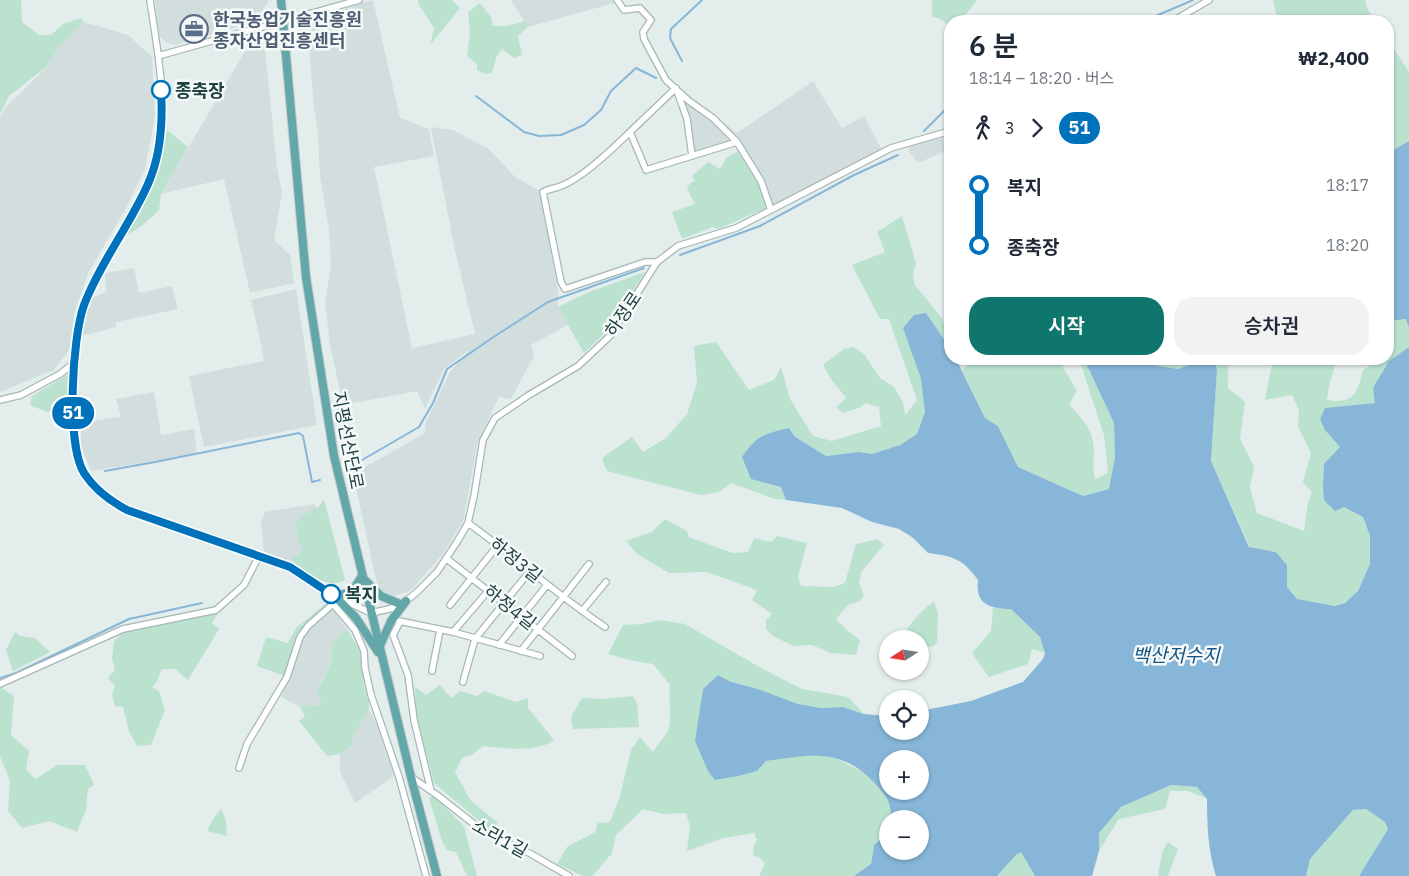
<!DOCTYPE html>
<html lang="ko">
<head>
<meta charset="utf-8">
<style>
	:root { --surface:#fff; --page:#f2f2f3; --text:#1f2937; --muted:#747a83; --accent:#0f766e }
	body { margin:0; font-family:"IBM Plex Sans","Noto Sans KR",sans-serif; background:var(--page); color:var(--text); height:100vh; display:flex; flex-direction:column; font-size:19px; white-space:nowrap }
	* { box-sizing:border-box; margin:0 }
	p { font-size:16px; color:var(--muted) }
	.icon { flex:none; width:28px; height:28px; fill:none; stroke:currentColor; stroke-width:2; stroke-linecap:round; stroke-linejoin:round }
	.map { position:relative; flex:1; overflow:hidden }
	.details { position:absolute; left:944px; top:15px; width:450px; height:350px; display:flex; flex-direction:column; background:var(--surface); border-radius:20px; box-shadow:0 1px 4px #0004 }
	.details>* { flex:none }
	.badge { padding:0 10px; border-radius:16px; font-size:18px; line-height:32px }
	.needle { width:32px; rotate:258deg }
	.buttons { position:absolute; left:879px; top:630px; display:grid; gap:10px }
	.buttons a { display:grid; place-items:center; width:50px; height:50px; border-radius:50%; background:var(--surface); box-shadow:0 1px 4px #0004; font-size:25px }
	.map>.badge { position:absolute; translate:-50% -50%; box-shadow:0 0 0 2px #fff }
	.legs { display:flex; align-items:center; gap:8px; height:55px; padding:0 25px; font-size:16px }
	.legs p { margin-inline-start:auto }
	.overview { display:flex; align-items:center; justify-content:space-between; height:85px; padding:0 25px }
	h1 { font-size:28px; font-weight:600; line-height:38px }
	.cta { display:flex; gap:10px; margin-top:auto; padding:10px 25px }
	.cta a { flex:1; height:58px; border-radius:20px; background:var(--accent); color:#fff; font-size:20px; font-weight:600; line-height:58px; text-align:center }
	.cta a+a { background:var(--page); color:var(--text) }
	ul { padding:0 25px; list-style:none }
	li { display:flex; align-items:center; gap:18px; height:60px; font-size:19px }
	li i { display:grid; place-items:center; width:8px; height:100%; margin:0 6px; background:currentColor }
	li i::after { content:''; width:12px; height:12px; margin:-6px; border:4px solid; border-radius:50%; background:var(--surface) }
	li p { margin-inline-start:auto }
	li:first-child i { background:linear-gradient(#0000 50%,currentColor 0) }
	li:last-child i { background:linear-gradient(currentColor 50%,#0000 0) }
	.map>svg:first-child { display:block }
	.built { fill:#d1dedd }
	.green { fill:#bbe1cf }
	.water { fill:#87b6d8; fill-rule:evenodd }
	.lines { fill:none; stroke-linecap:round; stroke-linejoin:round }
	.stream { stroke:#87b6d8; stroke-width:2 }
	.minor-casing { stroke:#a5b7b6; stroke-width:8 }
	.major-casing { stroke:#c1caca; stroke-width:10 }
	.minor { stroke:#fff; stroke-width:5.5 }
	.major { stroke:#64a7a8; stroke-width:8 }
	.line-1-casing { stroke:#fff; stroke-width:11 }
	.line-1 { stroke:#0072bc; stroke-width:8 }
	.stop-1-dot { fill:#fff; stroke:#0072bc; stroke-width:2.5 }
	.labels { text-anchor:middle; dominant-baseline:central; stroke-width:5; stroke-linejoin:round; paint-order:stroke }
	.service-label { font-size:18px; font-weight:bold; fill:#4e5e75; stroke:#f5faf9; text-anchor:start }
	.stop-label { font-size:18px; font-weight:bold; fill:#214242; stroke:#f5faf9; text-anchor:start }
	.street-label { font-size:18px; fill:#214242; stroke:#f5faf9 }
	.water-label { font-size:19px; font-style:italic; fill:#155484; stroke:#f5faf9 }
</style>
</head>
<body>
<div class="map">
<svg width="1409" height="876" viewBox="0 0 1409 876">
	<rect width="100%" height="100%" fill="#e3eeec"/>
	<path class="built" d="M155,0h113v3l-16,19 -77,23 -9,-3 -7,-6z
		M373,0l27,118 29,11 5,27 -60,11 38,181 63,-14 -21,-88 -23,-119 22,3 36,19 26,28 25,14 18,100v16l10,18 -37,20 3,11 -23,43 -12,-2 -21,44 -15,80 -20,33 -33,37 -16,5 -11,-5 -6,-7 -24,-110 72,-41 1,-11 24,-50 19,-22 -25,19 -19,40 -8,-18 -74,14 -13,-61 -5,-41 6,-38 -2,-36 -9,-52 -2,-44 -4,-25 -6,-75 11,-18z
		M511,0h102l1,3 -86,24z
		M84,22l44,13 24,22 3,59 -10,53 -20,41 -36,61 -14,40 -6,39 -15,20 -54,22v-275l5,-9 38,-37 17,-26z
		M258,46l7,3 12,118 5,26 -8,47 16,15 4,28 -44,10 -26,-114 -63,15 84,-143z
		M813,81l29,47 22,-12 18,34 -114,57 -11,-26 -20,-29 -1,-6 -41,11 -5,-38 -10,-31 57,45z
		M943,138l3,13 -28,12 -10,-13 4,-6z
		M134,268l5,25 33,-7 6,23 -62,13v5l-26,7 -9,1 9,-36 16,-7 -1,-19z
		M296,289l21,136 -113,22 -15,-71 75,-15 -4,-22 -9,-39z
		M154,392l7,43 33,-6 3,25 -106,17 -10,-26v-23l40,-5 -5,-18z
		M314,504l4,5 -13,5 -2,34 -5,7 -7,2 3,8 -30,-13 -3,-31 4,-9z
		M332,608l15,21 -15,14 -1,21 -11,19 1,20 -5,5 -9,-4 -7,3 -19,-10 25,-64z
		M369,710l6,10 19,56 -39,27 -15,-31v-18l12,-9 2,-11z"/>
	<path class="green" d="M0,0h21l1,22 17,13h12l12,-11 18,-6 3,4 -24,23 -15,23 -36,28 -9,18z
		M418,0h34l8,8 -30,37 4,-17 -15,-23z
		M932,0h45l-16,21h-11v5l-12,-8 -6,-1z
		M1273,0h92l2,8 8,13h-75l-2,-3 -20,3z
		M480,3l11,14 2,9h15l17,-5 3,6 -10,9 4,19 -8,3 -12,-9 -6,9 -4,15 -7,1 -8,-4v-6l-10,-8 3,-24 -2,-20z
		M1388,40l21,32v69l-21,12z
		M167,130l21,17 -27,47 -2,16 -16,15 -20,13 30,-56z
		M737,152l20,29 11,26 -50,22 -5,-2 -31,12 -10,-27 23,-8 -8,-15 3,-6 5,-2 -3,-5 16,-14 12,7 7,-12z
		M902,216l14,47 -3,12 2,10 26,32 9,18v13l-24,-35 -23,15 18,51 4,33 -8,22 -17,11 -28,9 -13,-2 -33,4 -32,-20 -43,43 31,8 4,13 -11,-1 -44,-16 -12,9 -18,3 -94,-24 -5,-13 30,-21 11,15 23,-14 21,-24 10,-31 -3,-37 22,-4 33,48 25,-10 7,-13 9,32 23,37 19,5 49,-15 -2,-19 -13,-4 -7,5 -16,5 -7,-6 10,-9 -15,-19 -8,-14 21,-16 9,-2 11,7 16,24 14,9 9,15 2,13 12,-15 -28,-81h-9l-28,-54 33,-13 -8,-20z
		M645,272l-36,57 -25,24 -26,-46 31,-15z
		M1407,319l2,9v19l-20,14 -13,42 -51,5v22l15,17 4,60 19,10 7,19v28l-12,27 -13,12 -10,3 -38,-7 -10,-12v-22l-11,-13 -26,-5 -39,-86 6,-91 -2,-9 -7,-2h21l-1,8v21l17,14 -5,37 14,28 -4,21 7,25 47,18 4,-29 4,-10 -9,-10 8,-29 -13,-26 1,-17 -7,-15 -27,5 8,-41h65l-2,2 -7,25 -2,14c27,4 30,-6 36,-30l17,-11h8v-5l4,-3 -4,-8v-22z
		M976,359h38l2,6 7,-6h42l-2,9 14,22 -8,15c14,13 25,27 25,47 0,10 -2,17 1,27l13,-6 -4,-38 -25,-76h5l30,64 1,34 -6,32 -26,7 -65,-29 -20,-41 -13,-8 -23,-48z
		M1147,359h59l-28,10 -25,-4z
		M69,374v18l-5,15 -17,5 -17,-7 2,-9z
		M324,499l21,81c-16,10 -38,-7 -51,-15l-3,-8 7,-2 5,-7 -5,-7 -2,-18 9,-9 13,-6z
		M665,519l22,12 2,6 43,16 16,-1 6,-14 17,4 6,-6 30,7 -9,34 3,9 32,1 12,-4 11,-39 22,-5 6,6 -22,26 -3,12 5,12 -4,6 -12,4 -12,14 12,12 12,9 -4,15 -25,-2 -19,-8 -19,1 -20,-10 -7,-7v-9l6,-6 -20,-14 5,-10 -50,-18 -38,1 -32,-19 -11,-13 26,-9z
		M934,601l4,13 -1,28 -3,4 -14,1v-8h-19c9,-16 19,-27 33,-38z
		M328,602v3l-29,28 -15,43 -27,-10 9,-29 22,6 8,-15z
		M993,608l18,1 29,28 5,16 -13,-4 -4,15 -39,13 -17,-24 19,-22z
		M219,612l-7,11 7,6 -31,51 -13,-11h-13l-6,14 -4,4 7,4 6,19 -14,35 -14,1 -8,-15 -6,-24 -8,-1 -3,-11 3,-9 -7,-8 7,-8 -3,-12 2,-17 7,-7 22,-7z
		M660,620l25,4 76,44 41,21 46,8 16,17 -21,-7 -22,1 -23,-4 -40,-15 -27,-7 -13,-7 -15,14 -3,26 15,65 24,-4 18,-5 9,-10 33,-5 22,-1 11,1 35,18 23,27 1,16 -3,2c-1,11 -8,16 -13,25 -3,5 -3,14 -4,20l-17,12h-95l6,-13 -5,-5 -7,-3 1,-9 3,-6 -3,-7 -30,5 -37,13 3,-25 -4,-13 -23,1 -20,-5 -27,26 -4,18 -19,23h-10l-26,-12 10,-17 28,-15 3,-9 12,-1 10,-26 11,-46 9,-13 13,15c4,-7 10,-13 14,-19 6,-12 1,-34 3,-48l-17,-21 -24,-4 -21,-6 15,-29 19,-1z
		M347,629l13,22 4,35 5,16v8l-15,24 -2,11 -12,9 -13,2 -28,-35 6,-5 -5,-9 7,-3 9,3 5,-4 -4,-13 14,-26 1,-21z
		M15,632l5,4 15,2 15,14 -37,19 -7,-21z
		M440,685l11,13 10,-7 16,5 8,-5 30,11 13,-4v10l26,32c-17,13 -51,8 -71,6l-11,9 -9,2 -8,15 16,29 26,21 1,9 -4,2 -60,-50 -18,-69 -1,-27 11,8z
		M0,687l14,9 -3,39 18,16 -3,19 10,9 21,-14h28l9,20 -6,4 -2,20 -9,23 -28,-11 -27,7 -14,-17 2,-30 -10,-25z
		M633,696l4,7 2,24 -66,2 -2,-12 11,-19 23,1z
		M1171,785l26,2 10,12 -19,-8h-18l-5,18 -46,10 -20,32v-18l22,-26z
		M433,795l31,31 13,50h-10l-11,-24 -9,-2 -5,-9 -13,-43z
		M221,808l5,13 1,15 -20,-5 6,-12z
		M1366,809l20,13 2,7 -29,47h-53l4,-17 43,-49z
		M1168,842l10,7 -10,27h-10l4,-24z
		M1021,852l14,24h-38l19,-21z"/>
	<path class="water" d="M1409,141v187l-3,-9 -18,2v-168z
		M926,313l24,35v11h6l29,59 13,8 20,41 65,29 26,-7 6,-32 -1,-34 -30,-64h63l6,6 25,4 28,-10 9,2 2,9 -6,91 38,86 27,5 11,13v22l10,12 38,7 10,-3 13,-12 12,-27v-28l-7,-19 -19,-10 -9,4 -11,-11 -1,-14 1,-22 16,-17 -15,-17 -5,-11 5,-11 50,-5 -2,-15 16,-27 20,-14v529h-50l29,-47 -3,-7 -19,-13 -13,1 -43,49 -4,17h-90c-8,-26 -9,-51 -9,-77l-10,-12 -26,-2 -50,22 -22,26v18l-7,25h-57l-14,-24 -5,3 -19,21h-143l17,-12 3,-19 8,-8 5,-13 1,27h32v-32h-30c2,-15 -2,-20 -11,-31 -35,-41 -65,-34 -113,-27l-9,10 -18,5 -24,4 -7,-9 -13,-30 8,-52 15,-14 13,7 27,7 40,15 23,4 22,-1 21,7 23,2 1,15h32v-20l51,-10 52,-19 20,-23 2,-6 -5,-16 -29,-28c-20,-1 -36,-3 -33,-29 -15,-21 -25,-24 -50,-27l-16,-16 -13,-8 -27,-7 -30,-14 -56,-8 -5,-13 -30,-8 -9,-22c15,-22 22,-23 47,-29l5,8 32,20 33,-4 13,2 28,-9 17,-11 8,-22 -4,-33 -18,-51 11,-13zM888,759h32v32h-32z"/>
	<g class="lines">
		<path class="stream" d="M1052,21l4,-1 43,1
			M1144,21l49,-21
			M682,61l-12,-23 1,-9 31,-29
			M476,96l48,36 15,4 22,-1 23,-10 17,-15 10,-19 25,-23 20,10
			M924,131l26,-26
			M680,255l80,-29 94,-51 44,-20
			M350,467l69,-40 14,-24 14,-34 48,-33 53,-34 96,-34
			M105,471l50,-9 144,-29 4,3 9,46 8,-2
			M0,678l16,-5 113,-54 73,-16"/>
		<defs>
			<path id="minor" d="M150,0c7,49 18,100 8,150 -5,24 -16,45 -27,66 -16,29 -32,57 -46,87 -14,32 -19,142 -1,171 11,16 26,27 43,37l163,56 45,29 36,17 22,-5 13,-7 11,-9 20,-20 20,-30 11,-19 6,-27 9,-56 12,-22 34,-23 49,-29 33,-31 46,-73 21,-16 58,-18 155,-80 59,-17
				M617,0l7,10 16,-2 11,12 -8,12 1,7 22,41 23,21 24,17 24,24 24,39 10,29
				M1173,21l36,-21
				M158,56l201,-56
				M630,132c-18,17 -49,48 -72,55 -5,2 -10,2 -15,5l18,90 4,7 80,-27h12
				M692,156l-5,-37 -11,-31 -46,44 16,38 91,-28
				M0,400l21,-5 39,-21 13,-10
				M468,523c46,33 89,72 137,104
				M447,559l125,97
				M333,604l22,26 9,21 1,17 6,27 28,82 27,99
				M450,605l48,-60
				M582,611l24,-29
				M399,621l54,11 87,24
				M400,622l-7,13 15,40 6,45 17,71
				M453,632l36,-42
				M499,645l48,-60
				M521,651l68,-87
				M432,671l8,-41
				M463,682l12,-43 55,-68
				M0,684l123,-55 93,-19 28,-25 15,-29
				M239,768l8,-24 40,-67 13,-40 8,-11 25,-22 1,-3
				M411,777l26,18 47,37 47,22 38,22"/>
			<path id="major" d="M281,0l25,277 28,179 77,321 26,99
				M363,578l18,18 19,8
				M335,596l21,22 22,34
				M335,596c17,-3 18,-5 27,-20
				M379,648l12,-27 15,-20"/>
		</defs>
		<use href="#minor" class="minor-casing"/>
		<use href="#major" class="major-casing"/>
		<use href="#minor" class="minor"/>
		<use href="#major" class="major"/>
	</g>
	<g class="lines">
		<defs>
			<path id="line-1" d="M161,90c2,32 0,65 -13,94 -18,41 -48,79 -64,121 -12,33 -18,138 0,168 11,17 26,28 43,37l163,57 41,27"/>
		</defs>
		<use href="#line-1" class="line-1-casing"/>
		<use href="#line-1" class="line-1"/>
	</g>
	<defs>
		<symbol id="office-ring" viewBox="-11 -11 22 22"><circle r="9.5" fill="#f5faf9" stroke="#5c6f8a" stroke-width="1.5"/><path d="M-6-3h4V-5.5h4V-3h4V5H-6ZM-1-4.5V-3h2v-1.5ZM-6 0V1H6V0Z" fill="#5c6f8a"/></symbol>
	</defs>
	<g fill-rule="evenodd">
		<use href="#office-ring" x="178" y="13" width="32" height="32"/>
	</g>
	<g class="stop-1-dot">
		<circle cx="161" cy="90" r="9"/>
		<circle cx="331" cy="594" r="9"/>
	</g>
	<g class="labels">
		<g class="service-label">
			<text x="213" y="19">한국농업기술진흥원<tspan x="213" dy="21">종자산업진흥센터</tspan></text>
		</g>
		<g class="stop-label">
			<text x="175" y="90">종축장</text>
			<text x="345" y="594">복지</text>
		</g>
		<g class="street-label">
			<text transform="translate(623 314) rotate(-56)">하정로</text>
			<text transform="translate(348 440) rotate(79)">지평선산단로</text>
			<text transform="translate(516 560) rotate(38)">하정3길</text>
			<text transform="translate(510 607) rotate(38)">하정4길</text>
			<text transform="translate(500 838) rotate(29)">소라1길</text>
		</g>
		<g class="water-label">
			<text x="1176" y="655">백산저수지</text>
		</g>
	</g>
</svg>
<div class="buttons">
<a><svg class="needle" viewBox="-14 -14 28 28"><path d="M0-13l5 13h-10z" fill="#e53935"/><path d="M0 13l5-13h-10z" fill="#747a83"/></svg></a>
<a><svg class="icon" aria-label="locate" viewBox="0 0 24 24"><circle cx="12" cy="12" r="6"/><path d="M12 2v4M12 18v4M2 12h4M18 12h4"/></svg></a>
<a>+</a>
<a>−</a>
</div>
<b class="badge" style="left:73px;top:413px;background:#0072bc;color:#fff">51</b>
<section class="details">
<div class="overview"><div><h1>6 분</h1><p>18:14 – 18:20 · 버스</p></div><b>₩2,400</b></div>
<div class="legs"><svg class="icon" aria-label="walk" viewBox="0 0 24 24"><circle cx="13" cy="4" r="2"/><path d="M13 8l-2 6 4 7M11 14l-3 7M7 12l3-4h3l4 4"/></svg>3<svg class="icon" aria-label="forward" viewBox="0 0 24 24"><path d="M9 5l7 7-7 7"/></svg><b class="badge" style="background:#0072bc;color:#fff">51</b></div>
<ul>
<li><i style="color:#0072bc"></i><b>복지</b><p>18:17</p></li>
<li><i style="color:#0072bc"></i><b>종축장</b><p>18:20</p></li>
</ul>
<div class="cta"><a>시작</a><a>승차권</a></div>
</section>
</div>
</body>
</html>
